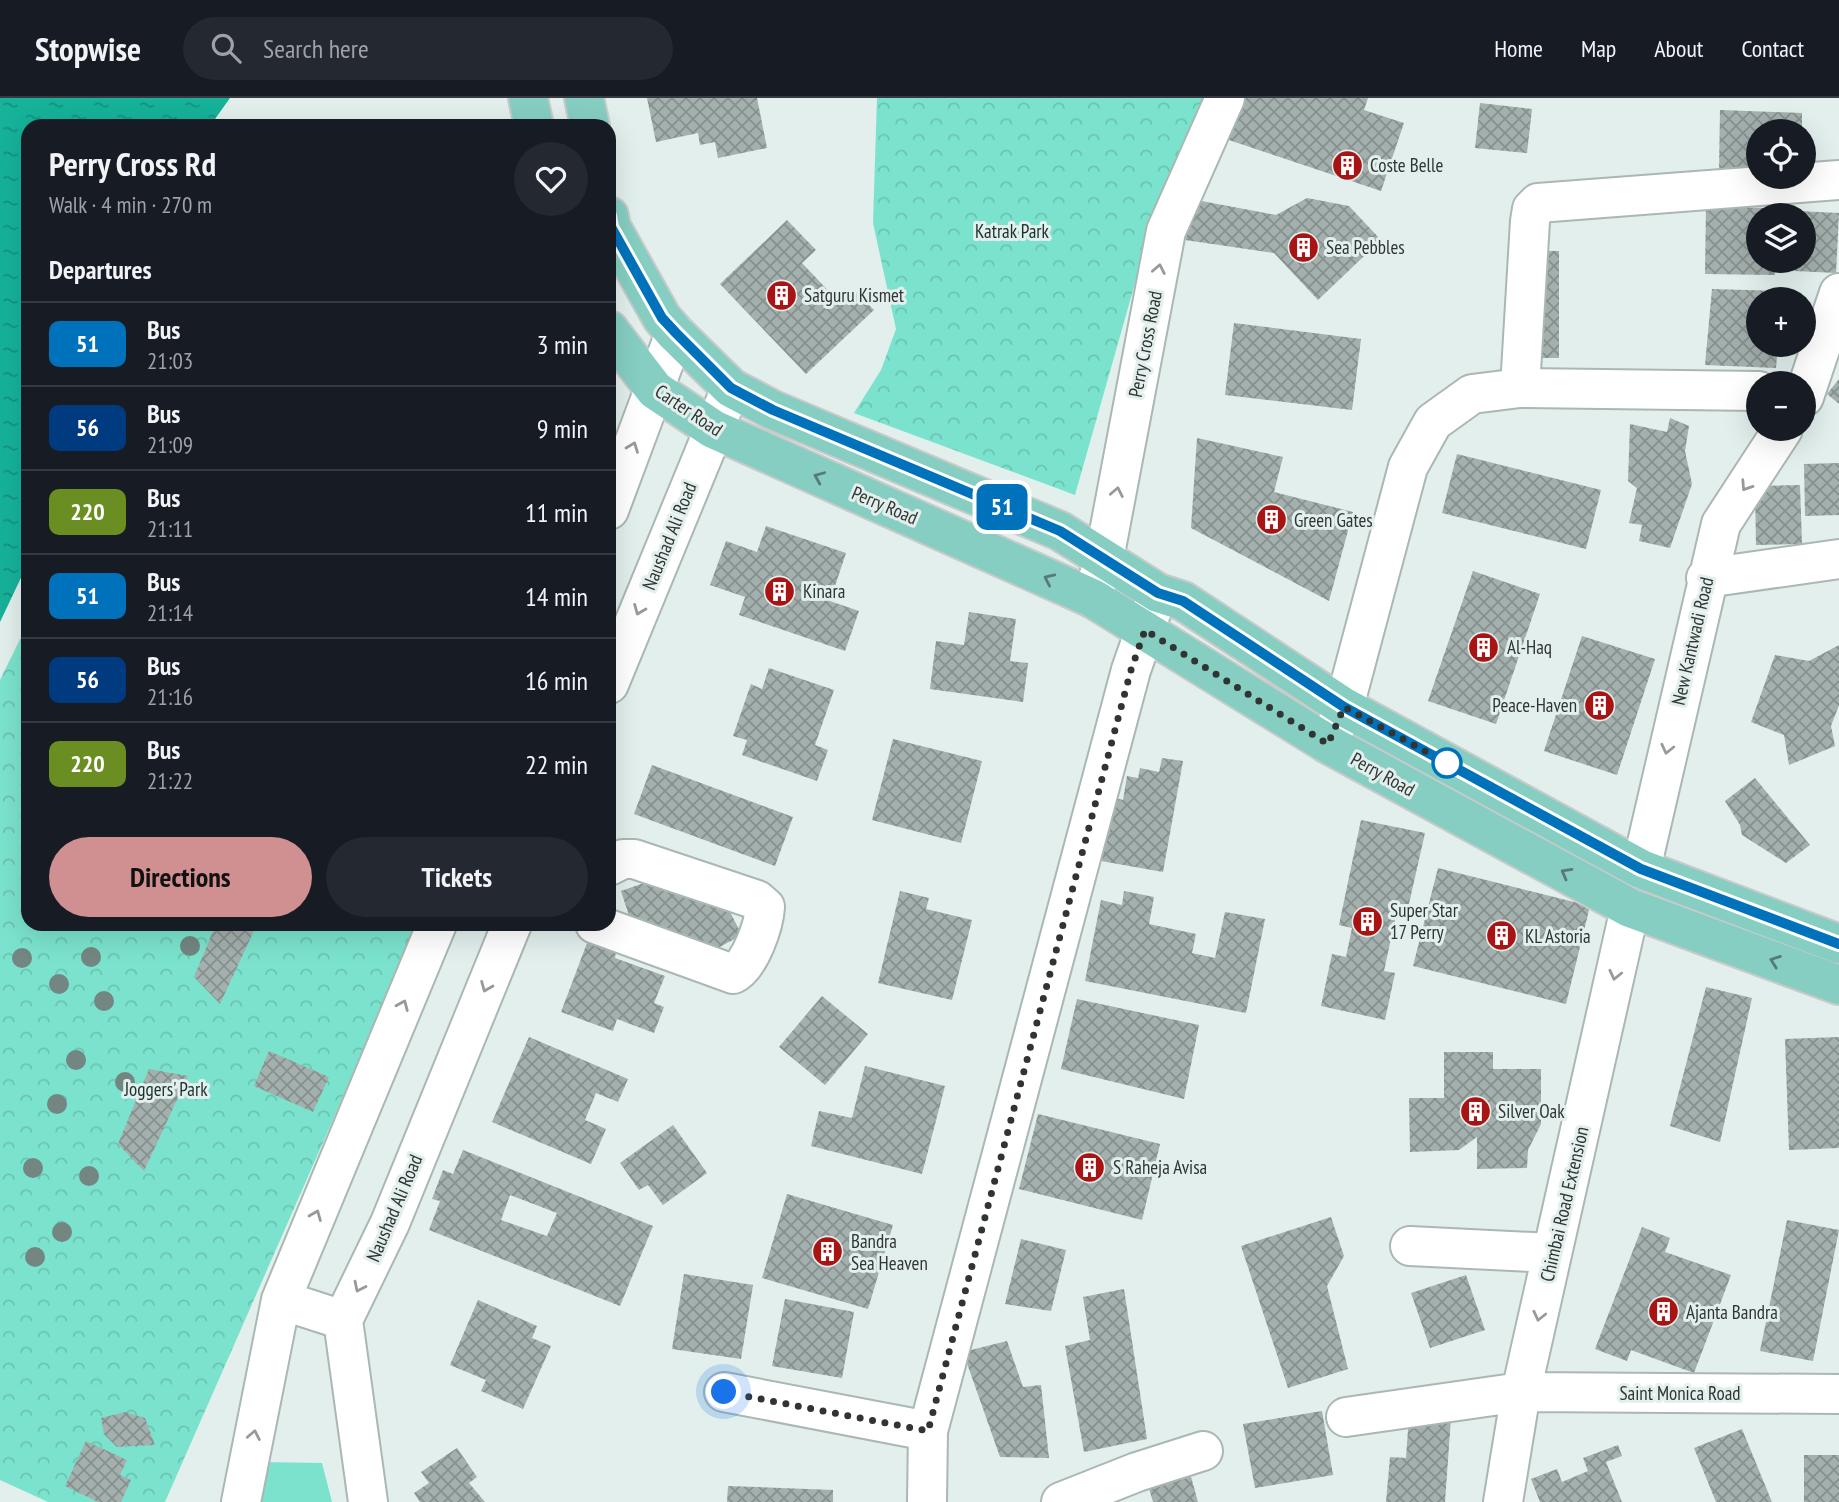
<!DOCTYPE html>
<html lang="en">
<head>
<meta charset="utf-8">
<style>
	:root { --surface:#171b24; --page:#242831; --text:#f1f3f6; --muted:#9ea1a6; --line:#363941; --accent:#d08f90 }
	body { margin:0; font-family:"PT Sans Narrow",sans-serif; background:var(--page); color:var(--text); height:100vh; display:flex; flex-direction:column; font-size:26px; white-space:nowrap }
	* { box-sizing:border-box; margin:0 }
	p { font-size:23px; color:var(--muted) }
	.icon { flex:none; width:38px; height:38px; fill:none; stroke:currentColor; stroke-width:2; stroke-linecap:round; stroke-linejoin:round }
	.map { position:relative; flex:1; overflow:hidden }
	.drawer { position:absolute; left:21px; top:21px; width:595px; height:812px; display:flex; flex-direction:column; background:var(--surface); border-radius:21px; box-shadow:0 7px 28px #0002 }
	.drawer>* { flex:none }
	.badge { padding:0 14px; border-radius:10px; font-size:24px; line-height:46px }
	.controls { position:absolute; left:1746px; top:21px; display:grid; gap:14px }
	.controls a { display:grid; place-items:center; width:70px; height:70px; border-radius:50%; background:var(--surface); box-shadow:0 7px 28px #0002; font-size:35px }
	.you { position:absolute; width:35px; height:35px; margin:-18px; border:5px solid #fff; border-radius:50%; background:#1a73e8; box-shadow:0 0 0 10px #1a73e833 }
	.map>.badge { position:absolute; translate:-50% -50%; box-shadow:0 0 0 4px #fff }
	h2 { padding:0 28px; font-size:26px; line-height:63px }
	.round { display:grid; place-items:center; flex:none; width:74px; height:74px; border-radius:37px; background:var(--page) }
	.headline { display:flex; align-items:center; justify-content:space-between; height:119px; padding:0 28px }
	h1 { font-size:33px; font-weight:700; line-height:52px }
	.button { display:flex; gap:14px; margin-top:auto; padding:14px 28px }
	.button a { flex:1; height:80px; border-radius:42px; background:var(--accent); color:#111; font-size:28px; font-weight:700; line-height:80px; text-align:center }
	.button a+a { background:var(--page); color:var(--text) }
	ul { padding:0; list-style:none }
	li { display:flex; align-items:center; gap:21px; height:84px; padding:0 28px; border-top:2px solid var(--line) }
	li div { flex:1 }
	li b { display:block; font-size:26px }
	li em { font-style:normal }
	li .badge { min-width:77px; font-weight:700; text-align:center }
	header { display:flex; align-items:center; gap:42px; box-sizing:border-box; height:98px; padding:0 35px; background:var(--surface); border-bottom:2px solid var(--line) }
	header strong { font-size:33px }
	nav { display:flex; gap:38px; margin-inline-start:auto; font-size:24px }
	.search { width:490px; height:63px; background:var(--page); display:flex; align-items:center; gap:18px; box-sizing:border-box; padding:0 24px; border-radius:38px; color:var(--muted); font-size:26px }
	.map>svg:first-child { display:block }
	.green { fill:#7be3cd }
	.park { fill:url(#park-crowns) }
	.water { fill:url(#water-ripples) }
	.building { fill:url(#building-cross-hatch); fill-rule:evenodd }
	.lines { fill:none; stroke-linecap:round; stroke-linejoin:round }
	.minor-casing { stroke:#aab7b3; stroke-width:42 }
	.major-casing { stroke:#c9caca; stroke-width:42 }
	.minor { stroke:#fff; stroke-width:38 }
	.major { stroke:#86cec2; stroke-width:38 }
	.tree { fill:#738682 }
	.oneway { stroke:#989a9a }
	.oneway2 { stroke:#577a74 }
	.line-casing { stroke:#fff; stroke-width:16 }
	.line { stroke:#0072bc; stroke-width:10 }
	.walk { stroke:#303534; stroke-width:7; stroke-dasharray:0 12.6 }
	.stop-dot { fill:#fff; stroke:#0072bc; stroke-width:3.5 }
	.labels { text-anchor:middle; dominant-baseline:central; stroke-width:6; stroke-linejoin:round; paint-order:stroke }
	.poi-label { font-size:19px; fill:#303534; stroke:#e2efec; text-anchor:start }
	.park-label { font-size:19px; fill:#19302b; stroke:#e2efec }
	.street-label { font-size:19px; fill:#303534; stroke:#e2efec }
</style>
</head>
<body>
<header>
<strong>Stopwise</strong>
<div class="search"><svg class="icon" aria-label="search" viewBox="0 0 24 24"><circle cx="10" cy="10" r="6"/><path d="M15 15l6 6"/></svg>Search here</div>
<nav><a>Home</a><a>Map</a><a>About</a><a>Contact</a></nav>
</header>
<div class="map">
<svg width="1839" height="1404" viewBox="0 0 1839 1404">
	<defs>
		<pattern id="park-crowns" width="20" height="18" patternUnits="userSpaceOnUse" patternTransform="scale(1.75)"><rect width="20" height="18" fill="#7be3cd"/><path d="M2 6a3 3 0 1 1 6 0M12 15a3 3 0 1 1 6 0" fill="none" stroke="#6bc3b1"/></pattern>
		<pattern id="water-ripples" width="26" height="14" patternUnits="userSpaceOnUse" patternTransform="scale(1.75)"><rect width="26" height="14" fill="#16b29a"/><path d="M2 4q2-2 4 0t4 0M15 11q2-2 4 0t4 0" fill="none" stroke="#14927e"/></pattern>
		<pattern id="building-cross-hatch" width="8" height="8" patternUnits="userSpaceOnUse" patternTransform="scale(1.75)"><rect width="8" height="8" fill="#a4b0ad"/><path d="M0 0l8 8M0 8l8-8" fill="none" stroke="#86908e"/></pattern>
	</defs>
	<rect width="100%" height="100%" fill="#e2efec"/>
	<path class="green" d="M262,1364l60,1 10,39h-81z"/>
	<path class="park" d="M877,0h328l-60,150 -70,247 -221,-82 27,-43 15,-41 -23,-106z
		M28,525v301h391l-254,578h-117l-48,-22v-800z"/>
	<path class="water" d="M0,0h230l-20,28h-182v437l-28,59z"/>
	<path class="building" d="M647,0h110l10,50 -49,10 -3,-16 -15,3 -2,-12 -42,9z
		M1240,0h128l-4,12 40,13 -23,68 -155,-52z
		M1480,5l52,6 -5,44 -52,-5z
		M1720,12l82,3v18h-43v40l-40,-1z
		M1307,100l42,8 32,34 -63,60 -44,-47 -89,-13 6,-41 85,16z
		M1706,109l70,1v7h-17v46h16v14l-70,-1z
		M1798,113l41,2 -3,60 -41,-2 1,-10h8v-46h-6z
		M787,122l29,30 -14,13 37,39 14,-13 21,21 -68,64 -86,-90z
		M1524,153h35v107h-35z
		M1712,191l70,2v8h-23v46h19l-2,23 -71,-3z
		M1234,225l127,16 -9,71 -127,-15z
		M1839,281v25l-12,-10z
		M1670,320l19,8 -4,25 7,33 -22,64 -31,-7 3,-16 -13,-2 8,-35 -9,-7 2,-57 37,8z
		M1197,340l86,19 -9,35 79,20 -24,89 -138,-73z
		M1457,356l144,36 -15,59 -144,-36z
		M1839,365v52l-34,1 -1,-52z
		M1800,387l2,59 -46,1 -1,-59z
		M766,428l80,27 -16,48 29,10 -14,40 -106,-36 6,-18 -35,-12 16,-44 31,11z
		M1473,473l67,23 -44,130 -68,-23z
		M969,514l47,7 -6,42 18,2 -5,39 -93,-13 6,-48 28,4z
		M1582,538l73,23 -38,116 -73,-24z
		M1839,547v60l-8,21 4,20 -46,19 -5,-30 -33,-13 24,-67 34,6z
		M769,570l65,22 -19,55 13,5 -11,31 -75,-26 5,-15 -14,-4 18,-52 11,5z
		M893,641l89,22 -21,82 -89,-23z
		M1162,660l21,3 -20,111 -62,-11 11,-64 11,3 4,-24 11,2 2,-10 19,4z
		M652,667l141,52 -18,49 -141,-52z
		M1755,680l55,67 -24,18 -44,-28 -2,-10 -15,-24z
		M1361,722l64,13 -19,84 -10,-2 -12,56 11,2 -10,47 -64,-14 11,-52 14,3 6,-29 -13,-3z
		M1438,770l152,38 -24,98 -153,-38z
		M658,780l60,11 24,46 -39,21 -10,-19 -58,-3 -14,-43z
		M900,793l29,7 -3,11 46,11 -20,80 -74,-17z
		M1124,793l30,6 -5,27 47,10 -4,19 23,5 10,-46 40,7 -19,94 -161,-32 16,-81 21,5z
		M216,826h41l-37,80 -26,-27z
		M587,845l29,10 -1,5 50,18 -11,27 10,4 -10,26 -37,-14 -4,12 -52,-19z
		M1706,889l46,11 -32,144 -50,-16z
		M822,898l46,38 -43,51 -46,-38z
		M1077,901l122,26 -15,74 -123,-30z
		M529,939l99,42 -10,23 -22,-9 -11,27 21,9 -15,35 -99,-42z
		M1839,939v111l-50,2 -4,-111z
		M269,953l60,26 -16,35 -59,-26z
		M1444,954h49v17h48v55l-13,26 -1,18 -50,1v-32l-18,13 -49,2 -1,-54h35z
		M865,968l80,20 -23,88 -111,-28 8,-35 33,7z
		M149,971l39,7 -44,95 -26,-27z
		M1038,1016l122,30 -18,76 -123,-31z
		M673,1027l34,48 -44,32 -15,-20 -9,5 -19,-27z
		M463,1052l190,76 -33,80 -191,-76 11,-29 -8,-2 11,-29 10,4zM510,1097l47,18 -10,23 -46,-16z
		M787,1096l106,31 -25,84 -106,-31z
		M1331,1119l13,39 -17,30 21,83 -60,19 -47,-142z
		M1787,1122l52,10 -26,131 -53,-10z
		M1642,1129l28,11 -5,14 66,23 -37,98 -63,-23 -4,11 -32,-12z
		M1021,1141l45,11 -15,61 -46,-7z
		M684,1176l69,11 -12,74 -69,-10z
		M1466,1177l19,55 -55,18 -19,-55z
		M1124,1191l23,150 -63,13 -19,-106 25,-6 -7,-43z
		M785,1201l69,13 -12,66 -70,-12z
		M478,1202l59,26 -5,12 19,8 -28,63 -42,-18 5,-11 -36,-15z
		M1007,1243l16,46 18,-2 8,73 -49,-1 -37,-105z
		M1322,1313l11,64 -78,13 -12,-64z
		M125,1314l20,6 10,27 -38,2 -13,-13 -3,-16z
		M1409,1317l42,3 -6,84h-59l4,-45 16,1z
		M1742,1331l30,73h-56l-22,-54z
		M86,1343l41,19 -7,15 11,5 -10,22h-23l-33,-16z
		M1618,1347l4,11 -16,6 16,40h-82l-9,-23 26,-10 5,13 26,-11 -5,-13z
		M457,1350l20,29 -8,6 16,19h-65l-6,-9 15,-10 -8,-11z
		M1804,1357h35v47h-35z
		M1188,1368l10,36h-45l-7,-24z
		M728,1388l105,4v12h-106z"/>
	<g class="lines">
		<defs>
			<path id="minor" d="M1520,290l10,-167 2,-12 6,-6 301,-23
				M1804,299l35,-104
				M609,412l66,-177
				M1706,480l133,-19
				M1092,500l12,-39 62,-328 59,-133
				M609,586l122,-296
				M1328,646l16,-37 64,-240 25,-45 39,-28 48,-6 239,3
				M1641,771l80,-345 62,-95
				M595,826l138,50c17,-8 31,-49 32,-67l-8,-7 -123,-41h-11l-14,7
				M1410,1148l142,7
				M281,1202l62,20
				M724,1294l204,39
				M1346,1319l175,-25 318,2
				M241,1404l40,-202 156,-376
				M368,1404l-25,-182 47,-97 122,-299
				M927,1404l1,-71 203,-761 27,-77
				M1061,1404l76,-30 66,-21
				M1503,1404l18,-110 109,-484"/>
			<path id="major" d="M528,0l6,28
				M584,0l6,28
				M609,118l2,11 51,91 13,15 56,55 42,22 287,121 98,62 25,8 161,106 297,162 198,75
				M609,232l46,60 58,39 379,169 236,146 302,164 209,77"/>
		</defs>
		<use href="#minor" class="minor-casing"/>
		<use href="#major" class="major-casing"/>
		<use href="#minor" class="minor"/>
		<use href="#major" class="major"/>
	</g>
	<g class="tree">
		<circle cx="190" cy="848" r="10"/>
		<circle cx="91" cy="859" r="10"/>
		<circle cx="22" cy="860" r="10"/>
		<circle cx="59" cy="886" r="10"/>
		<circle cx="104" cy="903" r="10"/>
		<circle cx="76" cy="962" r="10"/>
		<circle cx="125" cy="984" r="10"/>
		<circle cx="57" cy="1006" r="10"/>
		<circle cx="33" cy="1070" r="10"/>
		<circle cx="89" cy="1078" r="10"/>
		<circle cx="62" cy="1134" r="10"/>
		<circle cx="35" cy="1159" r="10"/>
	</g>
	<defs><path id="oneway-chevron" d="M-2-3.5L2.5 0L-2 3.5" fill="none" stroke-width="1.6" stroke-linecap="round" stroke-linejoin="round" transform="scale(1.75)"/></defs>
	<g class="oneway">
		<use href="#oneway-chevron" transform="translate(1159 171) rotate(-79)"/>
		<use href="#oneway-chevron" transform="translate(633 349) rotate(-69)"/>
		<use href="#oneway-chevron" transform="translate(1746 388) rotate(123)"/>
		<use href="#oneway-chevron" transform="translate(1117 394) rotate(-79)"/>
		<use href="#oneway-chevron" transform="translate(639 512) rotate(112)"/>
		<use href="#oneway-chevron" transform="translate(1667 651) rotate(103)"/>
		<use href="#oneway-chevron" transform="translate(1615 877) rotate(103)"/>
		<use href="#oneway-chevron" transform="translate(486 889) rotate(112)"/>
		<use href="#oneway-chevron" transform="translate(403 907) rotate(-67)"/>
		<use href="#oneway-chevron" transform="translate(316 1117) rotate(-68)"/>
		<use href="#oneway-chevron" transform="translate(359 1189) rotate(116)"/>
		<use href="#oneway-chevron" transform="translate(1539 1218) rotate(103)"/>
		<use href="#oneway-chevron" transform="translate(254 1337) rotate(-79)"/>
	</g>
	<g class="oneway2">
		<use href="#oneway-chevron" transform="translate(819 379) rotate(-157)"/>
		<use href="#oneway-chevron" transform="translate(1049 481) rotate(-155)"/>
		<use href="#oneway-chevron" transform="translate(1566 775) rotate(-151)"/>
		<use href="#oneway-chevron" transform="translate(1775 863) rotate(-160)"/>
	</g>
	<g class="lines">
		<defs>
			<path id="line" d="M609,118l2,11 51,91 14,15 55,55 42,22 287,121 98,62 25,8 161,106 297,162 198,75"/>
		</defs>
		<use href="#line" class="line-casing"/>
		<use href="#line" class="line"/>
		<path class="walk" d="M724,1294l204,39 203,-761 14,-40 183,114 16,-37 114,62 -11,-6"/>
	</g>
	<defs>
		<symbol id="building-disc" viewBox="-11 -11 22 22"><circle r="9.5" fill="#a81413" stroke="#e2efec"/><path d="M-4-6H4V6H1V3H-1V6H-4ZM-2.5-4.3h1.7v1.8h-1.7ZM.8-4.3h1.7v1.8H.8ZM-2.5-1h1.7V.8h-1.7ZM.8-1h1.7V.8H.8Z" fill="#fff"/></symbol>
	</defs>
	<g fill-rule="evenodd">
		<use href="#building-disc" x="1330" y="50" width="35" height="35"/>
		<use href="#building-disc" x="1286" y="132" width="35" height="35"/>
		<use href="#building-disc" x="764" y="180" width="35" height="35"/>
		<use href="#building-disc" x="1254" y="404" width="35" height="35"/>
		<use href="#building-disc" x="762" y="476" width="35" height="35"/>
		<use href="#building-disc" x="1466" y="532" width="35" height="35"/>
		<use href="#building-disc" x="1582" y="590" width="35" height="35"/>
		<use href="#building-disc" x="1350" y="806" width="35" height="35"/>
		<use href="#building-disc" x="1484" y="820" width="35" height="35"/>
		<use href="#building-disc" x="1458" y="996" width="35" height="35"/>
		<use href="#building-disc" x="1072" y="1052" width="35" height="35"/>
		<use href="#building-disc" x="810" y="1136" width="35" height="35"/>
		<use href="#building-disc" x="1646" y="1196" width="35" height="35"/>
	</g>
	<circle class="stop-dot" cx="1447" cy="665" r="14"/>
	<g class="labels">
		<g class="poi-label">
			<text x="1370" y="67">Coste Belle</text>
			<text x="1326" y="149">Sea Pebbles</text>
			<text x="804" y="197">Satguru Kismet</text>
			<text x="1294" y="422">Green Gates</text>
			<text x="803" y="493">Kinara</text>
			<text x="1507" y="549">Al-Haq</text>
			<text x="1577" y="607" text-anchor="end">Peace-Haven</text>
			<text x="1390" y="812">Super Star<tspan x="1390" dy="22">17 Perry</tspan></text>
			<text x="1525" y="838">KL Astoria</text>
			<text x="1498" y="1013">Silver Oak</text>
			<text x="1113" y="1069">S Raheja Avisa</text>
			<text x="851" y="1143">Bandra<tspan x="851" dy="22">Sea Heaven</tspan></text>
			<text x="1686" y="1214">Ajanta Bandra</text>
		</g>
		<g class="park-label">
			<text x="1012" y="133">Katrak Park</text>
			<text x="166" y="991">Joggers' Park</text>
		</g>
		<g class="street-label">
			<text transform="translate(1145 246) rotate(-79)">Perry Cross Road</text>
			<text transform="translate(689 312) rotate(34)">Carter Road</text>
			<text transform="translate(885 407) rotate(23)">Perry Road</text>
			<text transform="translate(669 438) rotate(-68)">Naushad Ali Road</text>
			<text transform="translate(1692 543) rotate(-77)">New Kantwadi Road</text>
			<text transform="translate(1383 676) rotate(29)">Perry Road</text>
			<text transform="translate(1564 1106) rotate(-77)">Chimbai Road Extension</text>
			<text transform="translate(394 1110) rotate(-67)">Naushad Ali Road</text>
			<text x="1680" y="1295">Saint Monica Road</text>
		</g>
	</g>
</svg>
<div class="controls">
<a><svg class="icon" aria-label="locate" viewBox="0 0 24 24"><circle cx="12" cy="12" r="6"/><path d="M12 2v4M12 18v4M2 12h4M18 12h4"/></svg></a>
<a><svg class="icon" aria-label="layers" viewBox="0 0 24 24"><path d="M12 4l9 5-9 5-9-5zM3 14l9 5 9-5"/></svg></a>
<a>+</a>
<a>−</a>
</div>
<div class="you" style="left:724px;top:1294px"></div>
<b class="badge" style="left:1002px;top:409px;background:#0072bc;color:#fff">51</b>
<section class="drawer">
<div class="headline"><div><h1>Perry Cross Rd</h1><p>Walk · 4 min · 270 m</p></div><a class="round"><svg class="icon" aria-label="heart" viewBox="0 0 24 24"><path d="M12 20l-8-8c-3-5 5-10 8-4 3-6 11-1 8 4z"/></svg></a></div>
<h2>Departures</h2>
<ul>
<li><span class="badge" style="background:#0072bc;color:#fff">51</span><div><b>Bus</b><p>21:03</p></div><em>3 min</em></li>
<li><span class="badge" style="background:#003b80;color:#fff">56</span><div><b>Bus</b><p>21:09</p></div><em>9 min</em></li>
<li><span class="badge" style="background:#6b8e23;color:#fff">220</span><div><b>Bus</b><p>21:11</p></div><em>11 min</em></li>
<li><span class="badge" style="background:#0072bc;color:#fff">51</span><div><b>Bus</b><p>21:14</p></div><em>14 min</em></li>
<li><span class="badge" style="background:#003b80;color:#fff">56</span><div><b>Bus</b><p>21:16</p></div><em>16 min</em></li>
<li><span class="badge" style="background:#6b8e23;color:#fff">220</span><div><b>Bus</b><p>21:22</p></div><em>22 min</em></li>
</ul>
<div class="button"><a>Directions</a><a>Tickets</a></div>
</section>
</div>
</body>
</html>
